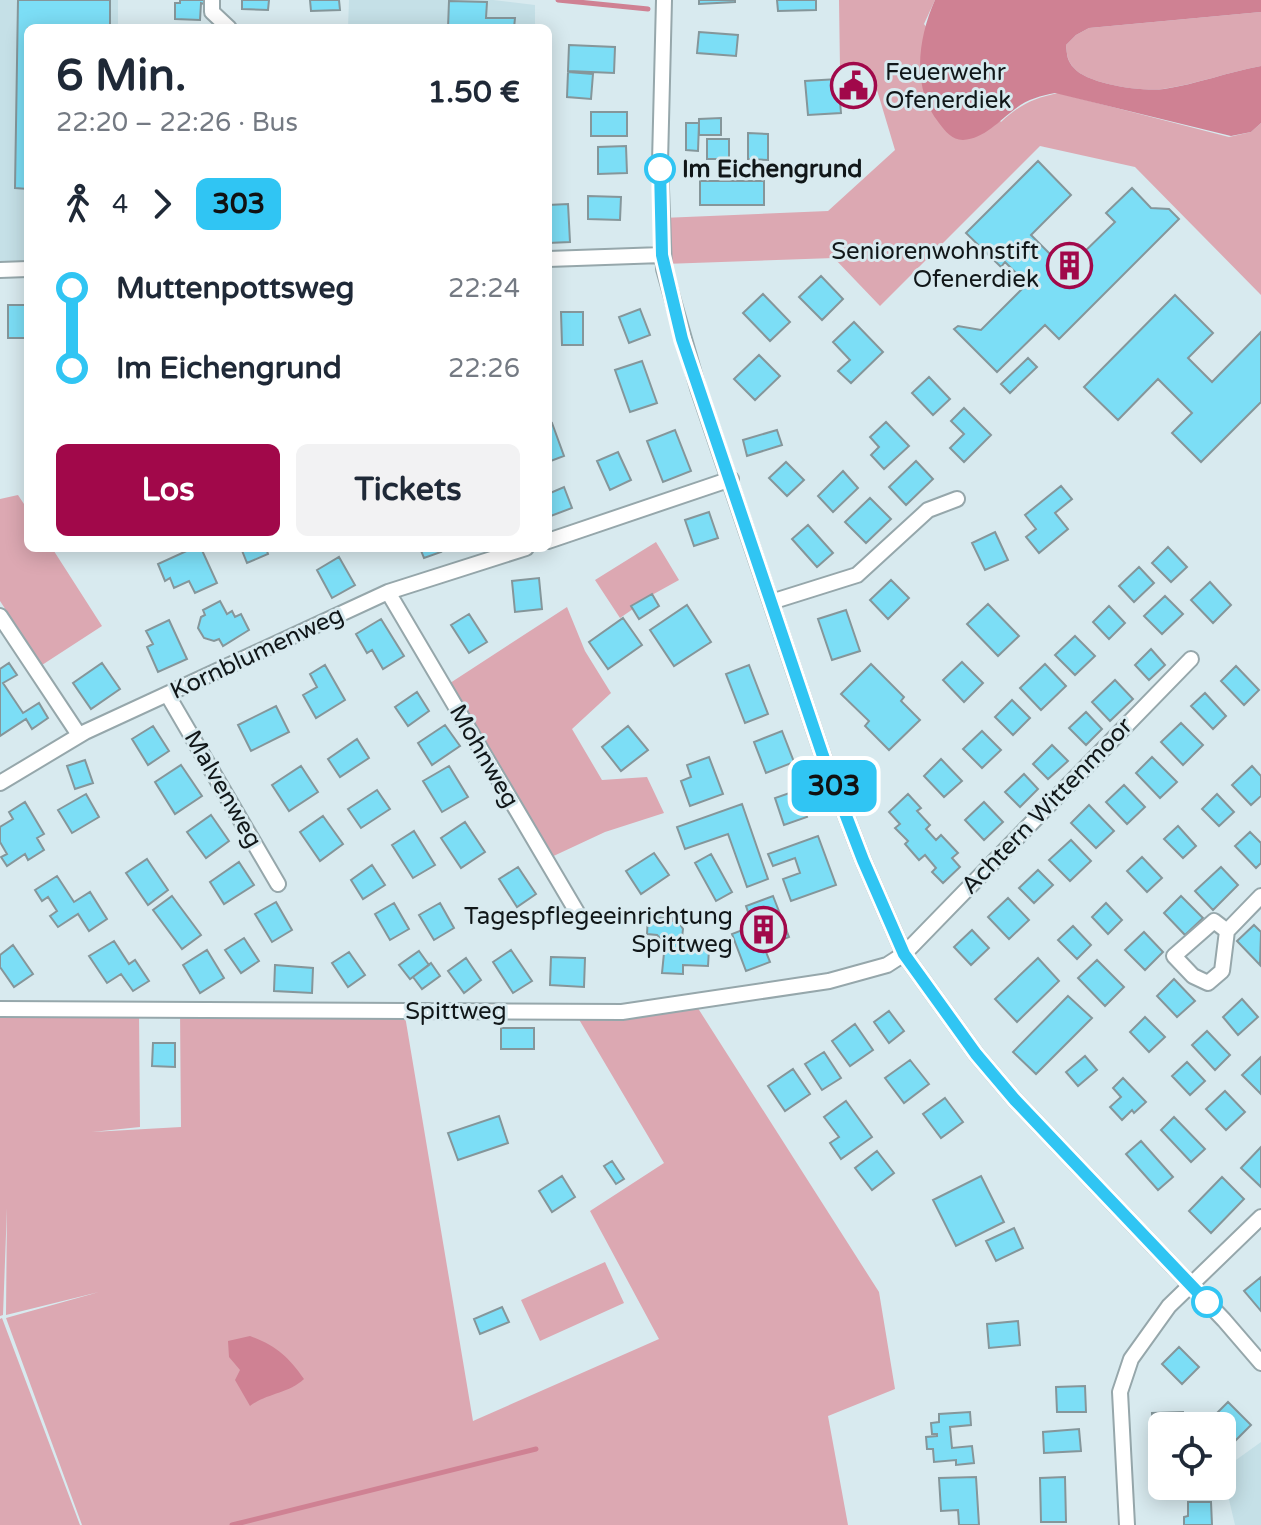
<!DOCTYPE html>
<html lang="de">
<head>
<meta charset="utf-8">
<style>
	:root { --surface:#fff; --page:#f2f2f3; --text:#1f2937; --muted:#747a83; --accent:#a1084a }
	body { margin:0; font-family:"Varela Round",sans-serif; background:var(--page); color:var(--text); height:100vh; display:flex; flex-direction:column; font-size:30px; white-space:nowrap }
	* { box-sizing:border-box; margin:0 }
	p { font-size:26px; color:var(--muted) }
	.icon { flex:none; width:44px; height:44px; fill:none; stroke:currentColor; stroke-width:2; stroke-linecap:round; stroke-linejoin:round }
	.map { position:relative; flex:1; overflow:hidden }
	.details { position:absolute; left:24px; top:24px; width:528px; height:528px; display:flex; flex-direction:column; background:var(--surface); border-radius:12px; box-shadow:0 4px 20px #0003 }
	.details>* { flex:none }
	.badge { padding:0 16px; border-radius:12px; font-size:28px; line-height:52px }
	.controls { position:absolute; left:1148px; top:1412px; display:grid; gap:16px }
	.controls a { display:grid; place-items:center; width:88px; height:88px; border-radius:12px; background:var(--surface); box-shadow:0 4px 20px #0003; font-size:40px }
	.map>.badge { position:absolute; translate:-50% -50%; box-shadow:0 0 0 4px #fff }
	.legs { display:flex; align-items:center; gap:12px; height:88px; padding:0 32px; font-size:26px }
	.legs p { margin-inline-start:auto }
	.summary { display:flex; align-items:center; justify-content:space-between; height:136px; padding:0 32px }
	h1 { font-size:44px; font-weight:700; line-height:60px }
	.button { display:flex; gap:16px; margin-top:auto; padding:16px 32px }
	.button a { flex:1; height:92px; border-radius:12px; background:var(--accent); color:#fff; font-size:32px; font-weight:700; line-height:92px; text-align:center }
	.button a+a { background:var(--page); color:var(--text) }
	ul { padding:0 32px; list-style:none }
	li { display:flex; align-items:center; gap:28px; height:80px; font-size:30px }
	li i { display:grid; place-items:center; width:12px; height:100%; margin:0 10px; background:currentColor }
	li i::after { content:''; width:20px; height:20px; margin:-10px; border:6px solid; border-radius:50%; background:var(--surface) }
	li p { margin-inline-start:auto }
	li:first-child i { background:linear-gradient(#0000 50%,currentColor 0) }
	li:last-child i { background:linear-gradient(currentColor 50%,#0000 0) }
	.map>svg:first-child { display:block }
	.built { fill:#c5e0e7 }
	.green { fill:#dca8b2 }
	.water { fill:#cf8193 }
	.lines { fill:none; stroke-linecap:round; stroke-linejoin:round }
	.stream { stroke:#cf8193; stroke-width:5 }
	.building { fill:#7cdef6; stroke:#85969a; stroke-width:2 }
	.street-casing { stroke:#96a7ab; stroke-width:18 }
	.street { stroke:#fff; stroke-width:14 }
	.line-1-casing { stroke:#fff; stroke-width:18 }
	.line-1 { stroke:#30c5f3; stroke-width:12 }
	.stop-1-dot { fill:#fff; stroke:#30c5f3; stroke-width:4 }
	.labels { text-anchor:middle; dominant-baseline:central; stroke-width:6; stroke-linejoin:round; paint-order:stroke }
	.poi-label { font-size:24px; fill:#111719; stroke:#d8eaef; text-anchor:end }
	.stop-label { font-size:24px; font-weight:bold; fill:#111719; stroke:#d8eaef; text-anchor:start }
	.street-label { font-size:24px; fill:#111719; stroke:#d8eaef }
</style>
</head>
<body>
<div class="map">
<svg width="1261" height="1525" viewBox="0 0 1261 1525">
	<rect width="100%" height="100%" fill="#d8eaef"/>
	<path class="built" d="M0,0h118v28h-90v237h-28z
		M349,0h144l42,5v23h-187z
		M1261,1442v83h-26l-13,-55z"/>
	<path class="green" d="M839,0h96l-11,24 77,98c18,-17 33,-24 57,-29l171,44 22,-5 10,-9v172l-126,-128 -95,-21 -160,160 -46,-48 -170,6 -2,-46 166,-7 67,-61 -24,-80 -31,-1z
		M1261,12v54c-33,6 -64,18 -98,23 -20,3 -76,-5 -89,-21 -7,-7 -7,-14 -8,-23l10,-10 13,-7z
		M18,495l10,15v38h24l50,78 -60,39 -42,-64v-102z
		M656,542l23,38 -47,26 1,3 -13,9 -25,-38z
		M567,607l18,44 26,42 -39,36 30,51 45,-3 17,36 -59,19 -60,28 -101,-173z
		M694,1002l185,290 16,97 -67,27 20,109h-766l-76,-207 93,-26 -93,23 1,-107 -4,107 -3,1v-307l139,1 1,117 -48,5 89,-5 -1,-117h224l69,411 186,-82 -69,-128 74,-48 -90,-152z
		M605,1262l19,41 -84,38 -19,-41z
		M2,1318l78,207h-80v-206z"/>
	<path class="water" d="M935,0h326v12l-172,16 -13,7 -10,10c1,10 1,16 8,23 13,16 69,24 90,21 33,-5 64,-17 97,-23v57l-10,9 -20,4 -176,-43c-14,3 -28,6 -40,16 -15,11 -31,30 -52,31 -11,0 -18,-9 -24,-17 -28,-35 -21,-85 -4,-123z
		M250,1336c25,9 39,21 54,43 -16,15 -37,14 -54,27l-15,-26 5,-10 -11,-13 -1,-16z"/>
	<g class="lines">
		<path class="stream" d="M558,0l90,9
			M232,1525l304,-76"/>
	</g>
	<path class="building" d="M18,0h92v28h-82v161l-13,-1z
		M180,0h24v4l-3,-1 -1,17 -25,-1v-16h5z
		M242,0h27l-1,10 -26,-1z
		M310,0h29l1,10 -29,1z
		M699,0h36v2l-36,2z
		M777,0h39v10l-38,1z
		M449,1l38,1 -1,16h29l-1,10h-66z
		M699,32l39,3 -2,21 -39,-3z
		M569,45l46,2 -1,26 -46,-2z
		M866,71l3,31 -29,2 -2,-31z
		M568,72l25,2 -2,25 -24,-2z
		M838,79l3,34 -33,2 -3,-34z
		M591,112h36v24h-36z
		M721,118v17h-22v-16z
		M686,123h13l-1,28 -12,-1z
		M748,133l20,1v26l-20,-1z
		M707,139h22v20h-22z
		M626,146l1,27 -29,1v-27z
		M1038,161l33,34 -40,40 26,26 21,-3 37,-36 -9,-9 26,-25 19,20 18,1 10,10 -120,120 -14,-14 -48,47 -43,-43 4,-3 23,4 46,-46 -22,-22 -4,5 -35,-34z
		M700,181h64v24h-64z
		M588,196l33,1 -1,23 -32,-1z
		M568,204l2,38 -22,1v-38z
		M821,276l22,23 -21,21 -23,-23z
		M763,294l27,28 -20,19 -27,-28z
		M1175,295l38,38 -25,25 24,24 49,-50v70l-60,60 -29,-29 20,-20 -34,-34 -40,41 -34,-33z
		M8,305h20v33h-20z
		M640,309l10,26 -21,8 -10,-26z
		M561,312h22v33h-21z
		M854,322l29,30 -32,31 -13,-12 12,-11 -17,-18z
		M759,355l21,21 -25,24 -21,-21z
		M1028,358l9,9 -27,26 -9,-9z
		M642,361l15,42 -27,9 -15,-42z
		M929,377l21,22 -17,16 -21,-22z
		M964,408l27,27 -27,27 -14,-14 14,-14 -13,-13z
		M886,422l23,24 -25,23 -13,-14 8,-8 -9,-10z
		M552,423l12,33 -16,6v-38z
		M675,430l16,41 -28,11 -16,-41z
		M777,430l5,15 -35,11 -4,-16z
		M618,452l13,28 -21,10 -13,-29z
		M916,461l17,18 -27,26 -17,-18z
		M786,462l18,18 -17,16 -18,-18z
		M843,471l15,17 -25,24 -15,-16z
		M1061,486l11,13 -17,14 13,16 -29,24 -13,-16 10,-8 -11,-14z
		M564,487l8,21 -24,9v-23z
		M870,498l21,21 -25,24 -21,-21z
		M709,512l9,26 -24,8 -9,-26z
		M808,525l25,28 -16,14 -25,-28z
		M995,532l13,28 -23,10 -13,-27z
		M1168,547l19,20 -16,15 -19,-19z
		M193,548h8l16,35 -22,10 -6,-12 -15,7 -4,-10 -5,3 -7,-17z
		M241,548h25l2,6 -21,9z
		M420,548h19l2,4 -17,6z
		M339,557l16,28 -23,13 -15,-28z
		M1139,567l15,16 -20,19 -15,-16z
		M539,578l3,31 -27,3 -3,-31z
		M891,580l18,18 -21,21 -18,-19z
		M1210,582l21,23 -18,18 -22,-23z
		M652,594l7,12 -20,13 -8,-13z
		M1165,596l18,18 -21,20 -18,-18z
		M220,601l7,13 5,-3 3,6 6,-3 8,16 -26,16 -4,-7 -5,2 -10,-3 -6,-10 3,-11 4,-2 -2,-5z
		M988,604l31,32 -21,20 -31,-32z
		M687,605l24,37 -37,24 -24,-36z
		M1109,606l16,17 -16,16 -16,-17z
		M846,610l14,41 -28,9 -14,-41z
		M469,614l18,28 -18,11 -18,-28z
		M623,618l19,27 -34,24 -19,-27z
		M381,619l23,37 -21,13 -11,-19 -5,3 -11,-19z
		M169,620l18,39 -29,13 -11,-25 6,-3 -7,-13z
		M1075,636l20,20 -20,19 -20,-20z
		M1151,649l14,16 -16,15 -14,-15z
		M962,662l21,21 -19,19 -21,-22z
		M9,663l8,12 -14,8 20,30 16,-10 9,15 -16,11 -6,-10 -26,17v-67z
		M102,663l18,26 -29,20 -18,-26z
		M871,664l33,33 -3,4 19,19 -31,30 -24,-24 4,-5 -28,-27z
		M1045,664l21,22 -25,24 -21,-22z
		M325,665l20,35 -29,18 -13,-23 14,-8 -7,-13z
		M749,665l19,49 -23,9 -19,-49z
		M1236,666l23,24 -15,15 -23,-24z
		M1115,680l18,19 -23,22 -18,-19z
		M417,692l12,19 -21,15 -13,-19z
		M1205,693l21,23 -13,13 -22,-23z
		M1012,700l18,18 -17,17 -18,-18z
		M276,706l13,26 -38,19 -13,-26z
		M1086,712l16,17 -16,16 -17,-17z
		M1181,723l22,22 -20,20 -22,-23z
		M445,725l15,21 -28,19 -14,-22z
		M153,726l16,25 -21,14 -16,-26z
		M628,726l20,24 -27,21 -19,-24z
		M782,731l12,31 -28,11 -12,-31z
		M982,731l19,19 -19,18 -19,-19z
		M357,739l12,19 -29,19 -12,-18z
		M1052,745l16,16 -20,18 -15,-15z
		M709,757l14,37 -33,12 -9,-25 10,-4 -4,-12z
		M1152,757l25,25 -17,16 -24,-25z
		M941,759l21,22 -18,16 -20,-21z
		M85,760l8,23 -18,6 -8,-23z
		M181,765l21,31 -27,18 -20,-32z
		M301,766l17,26 -29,19 -17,-26z
		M449,766l19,31 -26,15 -19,-31z
		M1252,766l9,10v20l-10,9 -19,-20z
		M1024,774l14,15 -18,18 -15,-15z
		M1124,785l21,22 -18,17 -21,-22z
		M377,790l13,19 -29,19 -13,-19z
		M798,790l9,27 -23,8 -9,-27z
		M86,794l13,23 -27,16 -14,-23z
		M908,794l13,14 -4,3 13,14 -4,4 10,11 5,-5 17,18 -6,5 8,9 -17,16 -11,-11 4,-4 -11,-13 -6,5 -14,-16 3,-3 -13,-13 5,-4 -11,-12z
		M1217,794l17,18 -15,14 -17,-17z
		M25,802l19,32 -7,4 7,12 -16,10 -3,-6 -18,12 -6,-9 6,-3 -7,-12v-15l13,-8 -4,-7z
		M984,802l19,20 -19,18 -19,-20z
		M742,804l26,75 -21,8 -19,-53 -43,15 -8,-22z
		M1089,805l25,26 -18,17 -25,-25z
		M211,815l18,26 -23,17 -19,-26z
		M323,816l20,28 -23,17 -20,-29z
		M465,822l20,30 -24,16 -20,-30z
		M1178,826l18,20 -13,12 -19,-19z
		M414,831l21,34 -22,13 -21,-33z
		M1250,832l11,11v20l-5,5 -21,-22z
		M818,836l18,49 -45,16 -8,-22 17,-6 -5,-15 -22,8 -5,-12z
		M1071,840l20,21 -21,20 -21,-21z
		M654,853l15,22 -28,19 -15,-23z
		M711,854l21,38 -16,9 -21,-38z
		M1142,857l20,21 -15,14 -20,-21z
		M147,859l21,31 -20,15 -22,-32z
		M239,862l15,23 -30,19 -14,-22z
		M372,865l13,20 -22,14 -12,-19z
		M518,867l18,27 -19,13 -18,-28z
		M1221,867l17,18 -25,25 -18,-19z
		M1038,870l15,15 -19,18 -15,-15z
		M57,876l17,26 16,-10 17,27 -18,12 -11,-17 -20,13 -8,-11 7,-5 -9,-14 -6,4 -7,-11z
		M172,896l29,39 -19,14 -29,-39z
		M773,896l16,41 -25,10 6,15 -24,9 -14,-37 21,-8 -7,-20z
		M1181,896l22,22 -18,17 -21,-22z
		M1008,898l21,22 -20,19 -21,-22z
		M276,902l16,28 -20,12 -17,-28z
		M394,903l15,26 -19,11 -15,-26z
		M440,903l14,25 -20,12 -15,-25z
		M1106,903l16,17 -14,14 -16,-17z
		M648,917l24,1v3h6l5,8 -1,9 9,10 18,1 -1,17 -25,-1v9l-21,-1 3,-30 -8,-8 -10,-1z
		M1254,925l7,7 -1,33 -23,-24z
		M1073,926l18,19 -14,14 -19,-19z
		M972,930l17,18 -18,17 -17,-18z
		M1144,932l19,20 -18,18 -20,-20z
		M244,938l15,23 -18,12 -16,-23z
		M114,941l15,23 6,-4 14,21 -16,10 -12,-17 -14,9 -18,-27z
		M13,945l20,29 -19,13 -14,-20v-12z
		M207,950l17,28 -24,15 -17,-28z
		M511,950l21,31 -19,12 -20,-31z
		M419,951l10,14 -19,14 -11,-14z
		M349,952l16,23 -17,12 -16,-24z
		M551,957l34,1 -1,29 -34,-2z
		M466,958l15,22 -17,13 -16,-22z
		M1038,958l21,23 -42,41 -22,-23z
		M1097,960l27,27 -19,19 -27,-28z
		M431,963l9,13 -18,13 -9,-12z
		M275,965l38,3 -1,25 -38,-2z
		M1174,979l21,22 -18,16 -20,-21z
		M1068,996l24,22 -56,56 -23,-22z
		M1242,999l16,18 -20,18 -15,-18z
		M889,1011l15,20 -15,12 -15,-21z
		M1145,1017l20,20 -16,15 -19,-20z
		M855,1024l18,26 -23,16 -18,-25z
		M501,1028h33v21h-33z
		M1207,1031l23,24 -15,15 -23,-25z
		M153,1043h22v24l-23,-1z
		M824,1052l17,26 -19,12 -17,-26z
		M1085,1056l12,14 -19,16 -12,-14z
		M1261,1057v37l-19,-19z
		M910,1060l19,24 -25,19 -19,-25z
		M1187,1062l18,19 -15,14 -18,-19z
		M793,1069l17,25 -25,17 -17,-25z
		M1123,1078l23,24 -12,11 -2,-3 -10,10 -12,-13 11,-10 -8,-9z
		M1225,1091l20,21 -19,18 -20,-21z
		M945,1098l18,24 -22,16 -18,-24z
		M846,1101l26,36 -31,22 -11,-16 9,-6 -15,-20z
		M499,1116l9,27 -50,17 -10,-27z
		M1174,1117l31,32 -14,13 -30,-32z
		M1141,1141l32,36 -15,13 -32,-36z
		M1261,1147v40l-20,-19z
		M877,1151l17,22 -22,17 -17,-22z
		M612,1161l12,18 -8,5 -12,-18z
		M562,1176l13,21 -23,15 -13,-21z
		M981,1176l23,46 -48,24 -23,-46z
		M1222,1177l22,22 -33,34 -22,-22z
		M1014,1228l9,20 -27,13 -10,-20z
		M1261,1277v34l-17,-20z
		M502,1307l7,15 -29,12 -6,-15z
		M1018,1321l2,24 -31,3 -2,-24z
		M1179,1347l20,20 -17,17 -20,-20z
		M1085,1386l1,26h-29l-1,-25z
		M1228,1402l23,23 -17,17 -12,-12v-4h-4l-7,-7z
		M970,1412l1,13 -21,2 2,21 20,-2 2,17 -18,2v-5l-22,2 -1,-13h-6l-1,-12 11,-1v-2h-5l-1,-11 8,-1v-8z
		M1183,1412l1,14h-22v10h-9l-1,-23z
		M1079,1429l2,22 -37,2 -1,-21z
		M1155,1457h7v25h-7z
		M976,1477l3,48h-20l-1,-15 -17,1 -2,-33z
		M1065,1477l1,45h-25l-1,-44z
		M1188,1502h23l1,23h-28v-8l4,-1z"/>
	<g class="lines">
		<defs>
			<path id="street" d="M212,0v12l17,16
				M664,0l-4,162 4,107 34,119 125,368 40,104 41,94 72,100 39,46 209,220 37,43
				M548,259l114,-4
				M0,270l28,-1
				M548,541l183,-62
				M388,592l193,327
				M771,602l86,-27 71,-65 29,-11
				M0,616l79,119
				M167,694l111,190
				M0,783l85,-51 303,-140 138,-44
				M1227,931l-13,-10 -40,35 19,20 15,7 14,-12 5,-40 34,-35
				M0,1009l622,3 207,-31 58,-16 17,-11 287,-295
				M1127,1525l-7,-133 11,-33 38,-53 92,-89"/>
		</defs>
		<use href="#street" class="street-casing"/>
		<use href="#street" class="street"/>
	</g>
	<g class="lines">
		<defs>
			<path id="line-1" d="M660,169l2,86 20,84 141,417 40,104 41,94 72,100 39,46 192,202"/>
		</defs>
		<use href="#line-1" class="line-1-casing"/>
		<use href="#line-1" class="line-1"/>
	</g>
	<defs>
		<symbol id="civic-ring" viewBox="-11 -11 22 22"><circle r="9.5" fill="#d8eaef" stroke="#a1084a" stroke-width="1.5"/><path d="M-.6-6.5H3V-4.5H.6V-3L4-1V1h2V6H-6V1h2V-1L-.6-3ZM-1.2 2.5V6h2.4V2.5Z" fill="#a1084a"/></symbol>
		<symbol id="building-ring" viewBox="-11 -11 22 22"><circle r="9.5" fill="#d8eaef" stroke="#a1084a" stroke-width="1.5"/><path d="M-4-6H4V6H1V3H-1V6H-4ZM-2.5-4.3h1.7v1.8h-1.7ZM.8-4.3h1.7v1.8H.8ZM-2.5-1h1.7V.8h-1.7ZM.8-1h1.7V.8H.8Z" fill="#a1084a"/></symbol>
	</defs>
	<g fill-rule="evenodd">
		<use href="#civic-ring" x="828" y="60" width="51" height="51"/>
		<use href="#building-ring" x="1044" y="240" width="51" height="51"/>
		<use href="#building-ring" x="738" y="904" width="51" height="51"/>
	</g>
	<g class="stop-1-dot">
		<circle cx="660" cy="169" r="14"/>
		<circle cx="1207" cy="1302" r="14"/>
	</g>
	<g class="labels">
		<g class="poi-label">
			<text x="885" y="72" text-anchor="start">Feuerwehr<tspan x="885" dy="28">Ofenerdiek</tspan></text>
			<text x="1039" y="251">Seniorenwohnstift<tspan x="1039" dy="28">Ofenerdiek</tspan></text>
			<text x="733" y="916">Tagespflegeeinrichtung<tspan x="733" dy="28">Spittweg</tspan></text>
		</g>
		<g class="stop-label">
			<text x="682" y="169">Im Eichengrund</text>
		</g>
		<g class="street-label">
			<text transform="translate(257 653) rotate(-25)">Kornblumenweg</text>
			<text transform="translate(484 756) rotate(60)">Mohnweg</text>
			<text transform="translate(223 789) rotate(60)">Malvenweg</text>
			<text transform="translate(1047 806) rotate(-46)">Achtern Wittenmoor</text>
			<text x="456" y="1011">Spittweg</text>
		</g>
	</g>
</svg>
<div class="controls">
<a><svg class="icon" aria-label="locate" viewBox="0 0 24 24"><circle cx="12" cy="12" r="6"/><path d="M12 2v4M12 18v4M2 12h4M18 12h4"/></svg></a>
</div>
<b class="badge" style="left:834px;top:786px;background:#30c5f3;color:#111">303</b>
<section class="details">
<div class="summary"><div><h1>6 Min.</h1><p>22:20 – 22:26 · Bus</p></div><b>1.50 €</b></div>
<div class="legs"><svg class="icon" aria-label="walk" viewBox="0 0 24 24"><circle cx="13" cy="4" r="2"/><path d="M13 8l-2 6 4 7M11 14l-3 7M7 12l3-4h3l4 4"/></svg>4<svg class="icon" aria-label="forward" viewBox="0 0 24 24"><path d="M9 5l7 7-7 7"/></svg><b class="badge" style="background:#30c5f3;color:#111">303</b></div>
<ul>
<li><i style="color:#30c5f3"></i><b>Muttenpottsweg</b><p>22:24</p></li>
<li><i style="color:#30c5f3"></i><b>Im Eichengrund</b><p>22:26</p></li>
</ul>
<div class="button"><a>Los</a><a>Tickets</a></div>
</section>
</div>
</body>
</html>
